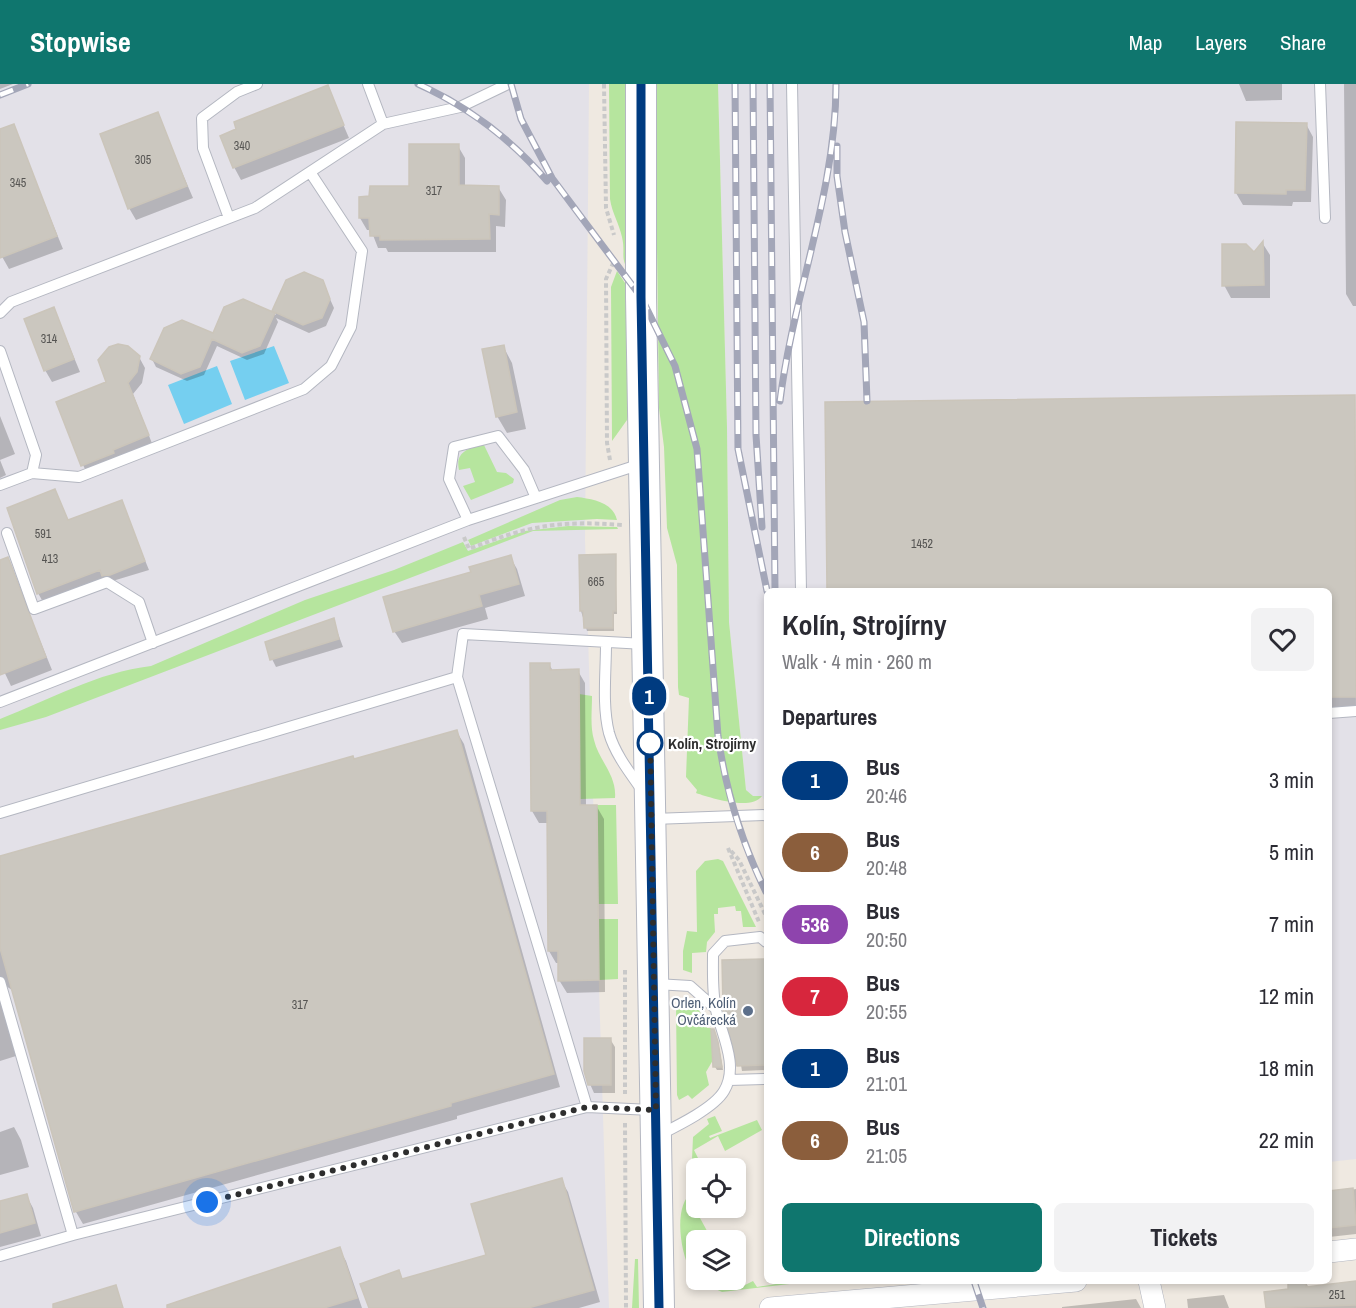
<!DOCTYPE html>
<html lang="en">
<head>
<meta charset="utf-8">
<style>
	:root { --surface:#fff; --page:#f2f2f3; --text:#2b2b33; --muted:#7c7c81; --accent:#0f766e }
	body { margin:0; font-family:"Archivo Narrow",sans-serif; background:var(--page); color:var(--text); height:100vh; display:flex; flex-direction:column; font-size:22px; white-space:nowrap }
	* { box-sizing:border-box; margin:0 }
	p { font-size:20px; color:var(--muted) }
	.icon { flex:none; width:33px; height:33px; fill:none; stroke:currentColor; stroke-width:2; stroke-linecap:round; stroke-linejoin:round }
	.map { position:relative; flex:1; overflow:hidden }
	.side { position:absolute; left:764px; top:504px; width:568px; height:696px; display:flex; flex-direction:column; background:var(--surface); border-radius:9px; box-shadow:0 3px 9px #0003 }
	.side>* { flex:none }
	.badge { padding:0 12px; border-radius:20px; font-size:21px; line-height:39px }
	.tools { position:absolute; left:686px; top:1074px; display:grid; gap:12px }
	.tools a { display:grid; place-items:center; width:60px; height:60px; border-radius:9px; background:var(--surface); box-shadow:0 3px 9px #0003; font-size:30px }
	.you { position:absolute; width:30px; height:30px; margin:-15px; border:4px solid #fff; border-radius:50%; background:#1a73e8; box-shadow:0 0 0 9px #1a73e833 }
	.map>.badge { position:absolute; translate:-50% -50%; box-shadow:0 0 0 3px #fff }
	h2 { padding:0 18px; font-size:22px; line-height:54px }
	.round { display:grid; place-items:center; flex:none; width:63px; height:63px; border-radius:9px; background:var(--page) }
	.head { display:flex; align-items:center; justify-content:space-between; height:102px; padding:0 18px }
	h1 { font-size:28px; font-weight:700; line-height:45px }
	.button { display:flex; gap:12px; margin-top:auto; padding:12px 18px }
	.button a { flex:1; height:69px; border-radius:9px; background:var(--accent); color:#fff; font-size:24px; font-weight:700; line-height:69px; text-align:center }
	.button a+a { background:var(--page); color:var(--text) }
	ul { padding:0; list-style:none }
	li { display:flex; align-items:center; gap:18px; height:72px; padding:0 18px }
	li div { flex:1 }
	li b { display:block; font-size:22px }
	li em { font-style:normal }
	li .badge { min-width:66px; font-weight:700; text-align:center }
	header { display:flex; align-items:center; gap:36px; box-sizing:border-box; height:84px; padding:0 30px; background:var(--accent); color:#fff }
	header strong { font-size:28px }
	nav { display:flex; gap:33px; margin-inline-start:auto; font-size:21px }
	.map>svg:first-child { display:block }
	.industrial { fill:#e3e1e8 }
	.green { fill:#b6e59e }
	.water { fill:#75cff0 }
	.shadow { fill:#0003 }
	.building { fill:#cbc7bf; stroke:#cbc5ba; stroke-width:1.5 }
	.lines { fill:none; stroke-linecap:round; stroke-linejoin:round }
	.lane-casing { stroke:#b4b7c1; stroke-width:12 }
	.street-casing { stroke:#b4b7c1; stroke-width:22 }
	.secondary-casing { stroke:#b4b7c1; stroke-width:32 }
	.path { stroke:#c9c9c9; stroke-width:4; stroke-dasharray:4.5 3; stroke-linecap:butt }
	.lane { stroke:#fff; stroke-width:10 }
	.street { stroke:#fff; stroke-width:21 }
	.secondary { stroke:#fff; stroke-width:30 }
	.rail-casing { stroke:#a3a6b8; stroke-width:7 }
	.rail { stroke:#fff; stroke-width:4.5; stroke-dasharray:14; stroke-linecap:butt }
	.line-casing { stroke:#fff; stroke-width:14 }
	.line { stroke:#003b80; stroke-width:9 }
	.walk { stroke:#2e2e2e; stroke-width:6; stroke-dasharray:0 10.8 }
	.stop-dot { fill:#fff; stroke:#003b80; stroke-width:3 }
	.service-dot { fill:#5c6f8a; stroke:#fff; stroke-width:2 }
	.labels { text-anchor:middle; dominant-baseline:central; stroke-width:4.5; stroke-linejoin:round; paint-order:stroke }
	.number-label { font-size:12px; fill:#555452 }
	.stop-label { font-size:15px; font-weight:bold; fill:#2e2e2e; stroke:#fff; text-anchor:start }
	.service-label { font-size:15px; fill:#4e5e75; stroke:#fff; text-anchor:end }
</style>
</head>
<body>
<header>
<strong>Stopwise</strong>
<nav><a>Map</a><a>Layers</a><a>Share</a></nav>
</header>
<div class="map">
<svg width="1356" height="1224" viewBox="0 0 1356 1224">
	<rect width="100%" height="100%" fill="#efe9e1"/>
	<path class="industrial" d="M0,0h589l-4,456 24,768h-609z
		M718,0h638v1075l-27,3v-571h-563v213l-4,-8 -9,1 -7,-7 -17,-168 -2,-195z"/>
	<path class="green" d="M609,0h19l2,190c-11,-18 -4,-19 -8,-37 -3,-14 -10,-24 -12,-38z
		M655,0h63l9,343 2,195 17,168 7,6h9c-11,15 -51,2 -66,-3l1,-3 -11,-13 3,-79 -10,-3 -1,-8 -1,-122 -10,-37 -3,-81 -5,-39z
		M617,187l12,18 1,120 -3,11 -15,21 -1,-154z
		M484,361l13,27 9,1 8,6 -1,4 -42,17 -8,-14 12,-4 -5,-14 -11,2c-4,-18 9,-22 25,-25z
		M577,413c15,2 36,5 40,23l-20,-1 -65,4 -61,23 -3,-6 92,-40z
		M568,442l49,1 1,2 -85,2 -487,186 -46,13v-11c49,-19 98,-47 151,-53l154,-66 89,-30 69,-28 5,9 57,-20z
		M579,610l13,2c0,14 -2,31 2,44 5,21 23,35 21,58l-35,1z
		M597,721h19l2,99h-20z
		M718,775l5,2 33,66h-13l-2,-16h-5l-1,-5 -17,2v6h-4l1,18 -8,10 -1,10 -14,1v20l-9,-3v-19l4,-20 10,1 -1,-61 9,-10z
		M598,835h20v60l-19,1z
		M681,914l21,10 -3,2 8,18h4l2,32 -7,12 3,13 -17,14 -4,-4 -9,5 -2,-5 -1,-90z
		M715,1032l7,15 -13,5 1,2 47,-18 5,10 -37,21 -7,-15 -24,14 7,14 -5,4v11l-5,3 2,-45 16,-13 -2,-5z
		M693,1108l3,10 -2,5 18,33h-16v39c-15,-15 -25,-75 -3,-87z
		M635,1175h3l1,49h-7z
		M696,1196h37l6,8 14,-7 4,6 37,-6h21l-93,11z"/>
	<path class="water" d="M274,262l15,37 -44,17 -15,-39z
		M217,282l15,38 -48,20 -16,-39z"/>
	<path class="shadow" d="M0,0h13l-13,5z
		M1239,0h43v16l-36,1z
		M1344,0h12v222h-3l-7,-12z
		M327,3l22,51 -108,42 -7,-13z
		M157,30l36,84 -57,22 -7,-12z
		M1306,40l7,13 -2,65h-18l-1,4 -49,-1 -7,-12z
		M13,42l50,123 -54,20 -9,-16v-122z
		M458,62l7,12v29h33l8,13 -1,27 -9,-1v26h-108l-2,-4h-8l-7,-18h-4l-7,-12 51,-31z
		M1263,160l7,11v43h-39l-7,-13z
		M322,197l12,27 -8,18 -17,7 -33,-15 2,4 -14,32 -17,6 -30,-14 -13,29 -17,6 -31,-14 -4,-8 61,-24 30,-34 33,14 -2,-4z
		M54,225l26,63 -28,10 -7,-12z
		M503,262l9,17 14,66 -19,4 -10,-17z
		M139,273l6,11 -3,15 -9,11 20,52 -65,29 -5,-10 25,-82z
		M1354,313l2,315h-27v-121h-501z
		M0,332l15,38 -15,6 6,15 -6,3z
		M55,407l13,30 53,-19 28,68 -106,32 -5,-9z
		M615,472l2,58h-3v17h-27l-6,-20z
		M510,473l7,12 8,27 -40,12 3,11 -86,24 -8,-12 79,-58z
		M7,475l45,111 -41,16 -11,-23v-101z
		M333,536l10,27 -67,20 -4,-8z
		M549,580l4,7h25l7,12 1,124h11l7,12 1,173 -38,1 -8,-13v-17h-3l-7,-12v-128h-10l-7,-12z
		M457,648l7,12 96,343 -103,29v3l-374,105 -7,-12 -64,-222 -6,-4 -6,7v-137z
		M766,876v110l-24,1 -18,-109z
		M0,917l16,55 -16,5z
		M715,951l4,12 4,23h-6l-2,-3z
		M610,955l5,8v46h-21l-4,-9z
		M14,1043l7,13 8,27 -29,8v-43z
		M561,1096l7,12 32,110 -21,6h-209l28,-36 5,8 85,-24z
		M1356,1105v45l-27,3v-44z
		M26,1111l7,13 8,28 -41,11v-44z
		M339,1165l7,12 16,47h-112z
		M1289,1197h16l4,7 47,-5v25h-88l-2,-15 24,-3z
		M1224,1211l5,13h-41l-1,-9z
		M1136,1215l5,9h-79v-1z"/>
	<path class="building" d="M328,1l16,40 -111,43 -13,-32 16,-7 -2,-7z
		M158,28l29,74 -59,23 -28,-75z
		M1236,38l71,1 -2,67h-19v4l-51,-1z
		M14,40l43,112 -57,22v-129z
		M409,60h50v41l40,1v29l-10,-1 1,25 -110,1v-4h-10l-1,-18h-10v-21l10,-1 1,-10h39z
		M1263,157l1,44 -42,1v-42h24l8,8z
		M304,188l19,8 7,19 -8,19 -19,7 -31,-14 14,-31z
		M243,215l32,14 -15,33 -18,7 -30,-14 -12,28 -19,7 -31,-15 14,-31 18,-8 31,13 11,-26z
		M54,223l20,52 -30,12 -20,-52z
		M118,260l10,2 12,10 -3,16 -9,11 21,52 -36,15 1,3 -33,13 -25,-64 50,-20 -8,-22 11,-13z
		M504,261l13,67 -21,5 -14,-68z
		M1355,311l1,302h-27v-106h-502l-2,-189z
		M55,405l13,31 54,-20 23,61 -35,14 -8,1 -2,-6 -63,24 -30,-86z
		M616,470v57h-3v17h-29l-1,-17h-3l-1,-56z
		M511,471l8,29 -40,11 3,11 -89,26 -10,-35 88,-25 -2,-5z
		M8,473l38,100 -46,18v-115z
		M334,534l5,21 -69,21 -5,-18z
		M530,579h20v7l29,-1 1,136h17l2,175 -41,1v-30h-10l-1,-140h-16z
		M457,646l97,344 -103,29v3l-377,106 -74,-264v-92l353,-100 1,3z
		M766,875v106l-29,1 -14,-58 -1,-48z
		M711,945h3l4,13 4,25h-9z
		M584,954h27v47h-23l-4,-14z
		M562,1094l32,112 -66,18h-159l-9,-24 39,-14 3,9 84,-24 -15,-51z
		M1353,1104l3,37 -27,3v-37z
		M27,1110l8,29 -35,10v-32z
		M340,1163l17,51 -33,10h-157v-3z
		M1288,1197h17l1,6 50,-6v24l-90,3 -2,-16 24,-3z
		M116,1201l7,23h-70v-4z"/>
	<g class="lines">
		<defs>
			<path id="lane" d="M368,0l15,40
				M792,0l9,507
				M1320,0l5,134
				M229,134l-26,-70 -1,-30 35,-26 20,-8
				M0,229l11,-11 244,-94 128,-84 77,-17 48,-23
				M0,267l36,104 -4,18 -32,12
				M32,389l47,4 225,-88 27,-23 20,-39 11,-76 -52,-79
				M468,436l-19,-41 5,-32 44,-11 26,34 12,28
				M7,449l27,76 73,-27 32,20 14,41
				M606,560c0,29 -4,61 3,89 6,21 21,40 33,57
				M0,618l468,-182 173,-56
				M1329,629l27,-2
				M0,729l457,-136
				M653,735l113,-4
				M0,898l73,253
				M656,900l34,2 26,23
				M729,996l37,-1
				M587,1023l65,3
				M659,1051c18,-9 55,-27 65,-44 15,-25 -2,-56 -8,-81 -4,-18 -3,-38 -3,-56l12,-13 35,-4 6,5
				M0,1172l73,-21 514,-128 -130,-430 6,-43 182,10"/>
			<path id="street" d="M1329,1168l27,-3
				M1149,1197l6,27
				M770,1224l306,-27"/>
			<path id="secondary" d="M641,0v213l18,1011"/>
		</defs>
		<use href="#lane" class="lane-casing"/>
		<use href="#street" class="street-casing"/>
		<use href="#secondary" class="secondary-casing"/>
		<path class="path" d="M604,0l2,124 8,27
			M610,376l-3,-17 -1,-164 9,-20
			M464,453l5,12c57,-23 91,-29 153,-24
			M728,764l31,74
			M731,767l8,9 27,56
			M625,886v124
			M625,1039l1,185"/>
		<use href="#lane" class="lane"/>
		<use href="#street" class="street"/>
		<use href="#secondary" class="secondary"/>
		<defs>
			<path id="rail" d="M418,0c49,22 94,56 129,97
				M511,0l10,35 31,59 89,119 34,69 22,83 21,287c8,56 23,105 48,156
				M735,0l3,365 29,142
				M753,0l3,351 6,92
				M770,0l5,507
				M0,11l28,-11
				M837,62v30l8,56 19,90 3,79
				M780,317c13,-106 56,-209 56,-317
				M974,1197l9,27"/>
		</defs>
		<use href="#rail" class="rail-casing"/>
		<use href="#rail" class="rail"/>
	</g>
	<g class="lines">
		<defs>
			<path id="line" d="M641,0v213l18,1011"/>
		</defs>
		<use href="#line" class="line-casing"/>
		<use href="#line" class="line"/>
		<path class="walk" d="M207,1118l380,-95 69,3 -6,-375v8"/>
	</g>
	<circle class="stop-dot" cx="650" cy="659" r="12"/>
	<circle class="service-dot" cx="748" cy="927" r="6"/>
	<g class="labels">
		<g class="number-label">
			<text x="242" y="62">340</text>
			<text x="143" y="76">305</text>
			<text x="18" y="99">345</text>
			<text x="434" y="107">317</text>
			<text x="49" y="255">314</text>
			<text x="43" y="450">591</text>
			<text x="922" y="460">1452</text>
			<text x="50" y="475">413</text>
			<text x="596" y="498">665</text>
			<text x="300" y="921">317</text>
			<text x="1337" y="1211">251</text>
		</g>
		<g class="stop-label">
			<text x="668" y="659">Kolín, Strojírny</text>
		</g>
		<g class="service-label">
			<text x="736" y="918">Orlen, Kolín<tspan x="736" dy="17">Ovčárecká</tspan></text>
		</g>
	</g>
</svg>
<div class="tools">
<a><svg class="icon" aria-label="locate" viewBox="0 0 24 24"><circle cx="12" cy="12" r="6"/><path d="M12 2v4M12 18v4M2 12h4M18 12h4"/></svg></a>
<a><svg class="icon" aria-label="layers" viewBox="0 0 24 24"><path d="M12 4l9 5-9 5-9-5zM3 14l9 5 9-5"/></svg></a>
</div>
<div class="you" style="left:207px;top:1118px"></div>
<b class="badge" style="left:649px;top:612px;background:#003b80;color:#fff">1</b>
<section class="side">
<div class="head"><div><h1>Kolín, Strojírny</h1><p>Walk · 4 min · 260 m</p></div><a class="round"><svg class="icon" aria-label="heart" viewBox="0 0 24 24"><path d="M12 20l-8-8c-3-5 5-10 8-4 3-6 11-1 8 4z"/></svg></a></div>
<h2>Departures</h2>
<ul>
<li><span class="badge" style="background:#003b80;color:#fff">1</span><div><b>Bus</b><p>20:46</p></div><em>3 min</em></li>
<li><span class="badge" style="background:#8b5e3c;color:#fff">6</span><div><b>Bus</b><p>20:48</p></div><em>5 min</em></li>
<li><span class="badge" style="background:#8e44ad;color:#fff">536</span><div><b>Bus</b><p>20:50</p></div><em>7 min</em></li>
<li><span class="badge" style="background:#d7263d;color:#fff">7</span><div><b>Bus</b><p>20:55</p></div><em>12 min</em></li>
<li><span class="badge" style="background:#003b80;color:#fff">1</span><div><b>Bus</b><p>21:01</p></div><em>18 min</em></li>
<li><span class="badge" style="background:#8b5e3c;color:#fff">6</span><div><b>Bus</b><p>21:05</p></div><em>22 min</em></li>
</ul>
<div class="button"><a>Directions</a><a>Tickets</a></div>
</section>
</div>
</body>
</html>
